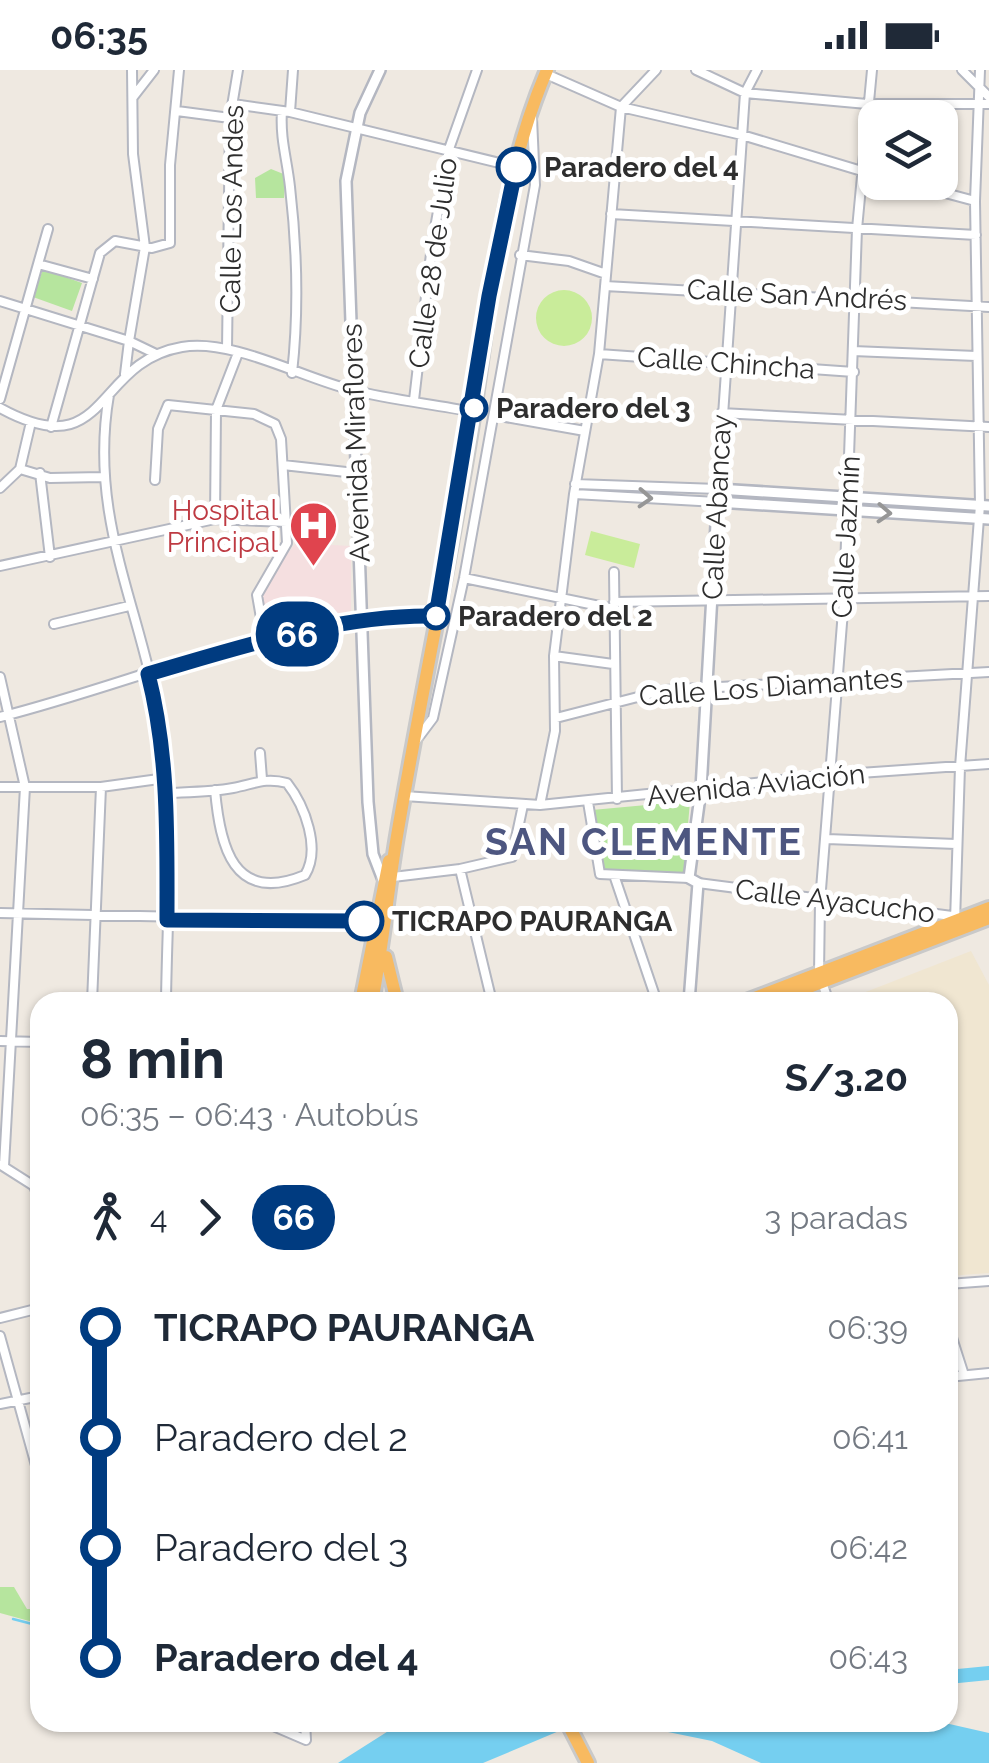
<!DOCTYPE html>
<html lang="es">
<head>
<meta charset="utf-8">
<style>
	:root { --surface:#fff; --page:#f2f2f3; --text:#1f2937; --muted:#747a83 }
	body { margin:0; font-family:Raleway,sans-serif; background:var(--page); color:var(--text); height:100vh; display:flex; flex-direction:column; font-size:38px; white-space:nowrap }
	* { box-sizing:border-box; margin:0 }
	p { font-size:32px; color:var(--muted) }
	.icon { flex:none; width:55px; height:55px; fill:none; stroke:currentColor; stroke-width:2; stroke-linecap:round; stroke-linejoin:round }
	.map { position:relative; flex:1; overflow:hidden }
	.panel { position:absolute; left:30px; top:922px; width:928px; height:740px; display:flex; flex-direction:column; background:var(--surface); border-radius:30px; box-shadow:0 2px 8px #0004 }
	.panel>* { flex:none }
	.badge { padding:0 20px; border-radius:32px; font-size:35px; line-height:65px }
	.tools { position:absolute; left:858px; top:30px; display:grid; gap:20px }
	.tools a { display:grid; place-items:center; width:100px; height:100px; border-radius:20px; background:var(--surface); box-shadow:0 2px 8px #0004; font-size:50px }
	.map>.badge { position:absolute; translate:-50% -50%; box-shadow:0 0 0 5px #fff }
	.legs { display:flex; align-items:center; gap:15px; height:110px; padding:0 50px; font-size:32px }
	.legs p { margin-inline-start:auto }
	.head { display:flex; align-items:center; justify-content:space-between; height:170px; padding:0 50px }
	h1 { font-size:55px; font-weight:700; line-height:75px }
	ul { padding:0 50px; list-style:none }
	li { display:flex; align-items:center; gap:35px; height:110px; font-size:38px }
	li i { display:grid; place-items:center; width:15px; height:100%; margin:0 12px; background:currentColor }
	li i::after { content:''; width:25px; height:25px; margin:-12px; border:8px solid; border-radius:50%; background:var(--surface) }
	li p { margin-inline-start:auto }
	li:first-child i { background:linear-gradient(#0000 50%,currentColor 0) }
	li:last-child i { background:linear-gradient(currentColor 50%,#0000 0) }
	.status { display:flex; justify-content:space-between; align-items:center; height:70px; padding:0 50px; background:var(--surface); direction:ltr }
	.status svg { height:28px; fill:currentColor }
	.map>svg:first-child { display:block }
	.education { fill:#f0e6d1 }
	.medical { fill:#f5dfe0 }
	.green { fill:#b6e59e }
	.pitch { fill:#c9ec9a }
	.water { fill:#75cff0 }
	.lines { fill:none; stroke-linecap:round; stroke-linejoin:round }
	.stream { stroke:#75cff0; stroke-width:2.5 }
	.river { stroke:#75cff0; stroke-width:14 }
	.minor-casing { stroke:#b4b7c1; stroke-width:12 }
	.tertiary-casing { stroke:#b4b7c1; stroke-width:14 }
	.trunk-casing { stroke:#c9c9c9; stroke-width:18 }
	.minor { stroke:#fff; stroke-width:8 }
	.tertiary { stroke:#fff; stroke-width:9 }
	.trunk { stroke:#f8ba60; stroke-width:12 }
	.oneway { stroke:#969696 }
	.line-1-casing { stroke:#fff; stroke-width:22 }
	.line-1 { stroke:#003b80; stroke-width:15 }
	.stop-1-dot { fill:#fff; stroke:#003b80; stroke-width:5 }
	.labels { text-anchor:middle; dominant-baseline:central; stroke-width:10; stroke-linejoin:round; paint-order:stroke }
	.stop-label { font-size:28px; font-weight:bold; fill:#2e2e2e; stroke:#fff; text-anchor:start }
	.street-label { font-size:28px; fill:#2e2e2e; stroke:#fff }
	.health-label { font-size:28px; fill:#be3a42; stroke:#fff; text-anchor:end }
	.district-label { font-size:38px; font-weight:bold; letter-spacing:2.5px; fill:#4d5680; stroke:#fff }
</style>
</head>
<body>
<div class="status"><b>06:35</b><svg viewBox="0 0 49 12"><path d="M0 12V9h3v3zM5 12V6h3v6zM10 12V3h3v9zM15 12V0h3v12zM26 1h20v11H26zM47 4h2v5h-2z"/></svg></div>
<div class="map">
<svg width="989" height="1693" viewBox="0 0 989 1693">
	<rect width="100%" height="100%" fill="#efe9e1"/>
	<path class="education" d="M971,881l18,34v288l-41,3v-274h-108z"/>
	<path class="medical" d="M296,473l55,3v70l-85,19 -9,-44z"/>
	<path class="green" d="M271,99l15,6 -2,23h-28l-1,-20z
		M43,199l39,14 -10,28 -39,-14z
		M690,731l-6,72 -81,-2 -11,-61z
		M0,1517h14l13,22h13v15l-40,-11z"/>
	<path class="pitch" d="M536 248a28 28 0 1 1 56 0a28 28 0 1 1-56 0Z
		M591,461l49,13 -6,24 -49,-13z"/>
	<path class="water" d="M401,1653h177l-95,40h-145z
		M624,1653h321l44,10v30h-228l-49,-22z"/>
	<g class="lines">
		<path class="stream" d="M13,1549l27,7"/>
		<path class="river" d="M948,1607l41,-4"/>
		<defs>
			<path id="minor" d="M132,0l1,84 12,93 -16,94 27,13
				M696,0l49,23 122,11h122
				M962,0l27,27
				M546,4l75,33 121,28 133,40
				M133,27l21,-27
				M233,34l57,8 226,55
				M177,41l53,7
				M282,41c-2,28 5,48 8,76 7,61 9,124 2,186
				M290,42l3,-42
				M904,112l71,19
				M611,144l365,21
				M520,185l49,6 37,13
				M38,194l10,-35
				M605,216l384,21
				M0,231l129,40 -4,33
				M227,279l3,-231 8,-48
				M853,281l123,5
				M599,284l255,18
				M109,325c-21,122 31,211 51,327 16,91 7,188 6,280
				M0,329l38,-135 55,15
				M414,330l18,-155 17,-96 28,-79
				M0,338c109,60 93,-46 182,-61 50,-9 120,31 170,43 39,10 81,14 121,22
				M721,343l268,14
				M494,345l91,16
				M51,357l49,-174 15,-12 37,7 18,-5v-78l9,-95
				M283,395l72,8
				M20,399l11,-47
				M40,403l10,84
				M155,410l3,-51 10,-24 86,9 21,10 6,15 6,104 -30,52 8,46
				M575,414l143,5 27,-396 12,-23
				M0,418l20,-19 30,9 52,-1
				M574,424l143,8
				M215,449l1,-109 22,-57
				M0,496l215,-47 72,3
				M614,502l3,227
				M464,508l150,31
				M614,532l375,-6
				M54,554l75,-18
				M554,586l59,8
				M0,607l25,110 -21,379
				M0,647c142,-36 288,-104 436,-101
				M556,648l109,-28 324,-18
				M415,672l18,-24 31,-140 71,-393 -3,-67
				M260,683l2,26
				M0,717h101l65,-9
				M168,723c21,-1 44,-1 65,-5 21,-4 32,-11 54,-5 18,23 34,66 18,92 -72,30 -85,-29 -90,-85
				M404,726l136,9 291,-30 158,-11
				M588,732l12,72 89,4
				M540,735l15,-74 -1,-75 20,-162 25,-140 22,-247 35,-37
				M827,769l129,5
				M460,799l32,133
				M614,805l43,127
				M393,807l67,-8 52,-12 11,-52
				M698,813l254,33
				M0,843l376,8
				M955,851l5,-154 20,-262 -5,-304 5,-131
				M92,932l9,-215
				M829,932l-10,-28 1,-72 24,-304 13,-369 15,-159
				M0,971l40,1
				M1,1095l33,21 6,15
				M948,1214l41,-3
				M0,1248l40,-10
				M948,1255l16,50
				M0,1266l40,144
				M948,1307l41,-4
				M0,1334l40,-8
				M264,1652l42,18 -1,-18"/>
			<path id="tertiary" d="M380,0l-20,43 -14,68 22,621 5,52 10,26
				M717,432l272,17
				M689,932l9,-119 -9,-5 12,-89 17,-300 271,17"/>
			<path id="trunk" d="M386,887l11,45
				M361,932l28,-141
				M372,932c11,-57 16,-115 26,-172 24,-140 54,-279 76,-419 17,-114 27,-234 73,-341
				M744,932l245,-94
				M770,932l219,-84
				M567,1652l21,41"/>
		</defs>
		<use href="#minor" class="minor-casing"/>
		<use href="#tertiary" class="tertiary-casing"/>
		<use href="#trunk" class="trunk-casing"/>
		<use href="#minor" class="minor"/>
		<use href="#tertiary" class="tertiary"/>
		<use href="#trunk" class="trunk"/>
	</g>
	<defs><path id="oneway-chevron" d="M-2-3.5L2.5 0L-2 3.5" fill="none" stroke-width="1.6" stroke-linecap="round" stroke-linejoin="round" transform="scale(2.5)"/></defs>
	<g class="oneway">
		<use href="#oneway-chevron" transform="translate(645 428) rotate(3)"/>
		<use href="#oneway-chevron" transform="translate(884 443) rotate(3)"/>
	</g>
	<g class="lines">
		<defs>
			<path id="line-1" d="M364,851l-197,-1c0,-84 2,-164 -19,-246 93,-27 191,-60 288,-58l53,-320 27,-129"/>
		</defs>
		<use href="#line-1" class="line-1-casing"/>
		<use href="#line-1" class="line-1"/>
	</g>
	<defs>
		<symbol id="hospital-pin" viewBox="-11 -11 22 30"><path d="M0 17L-7.5 6A9.5 9.5 0 1 1 7.5 6Z" fill="#e0444e" stroke="#fff"/><path d="M-5-5h3v3.5h4V-5h3V5h-3V1.5h-4V5h-3Z" fill="#fff"/></symbol>
	</defs>
	<g fill-rule="evenodd">
		<use href="#hospital-pin" x="286" y="428" width="55" height="75"/>
	</g>
	<g class="stop-1-dot">
		<circle cx="516" cy="97" r="18"/>
		<circle cx="474" cy="338" r="12"/>
		<circle cx="436" cy="546" r="12"/>
		<circle cx="364" cy="851" r="18"/>
	</g>
	<g class="labels">
		<g class="stop-label">
			<text x="544" y="97">Paradero del 4</text>
			<text x="496" y="338">Paradero del 3</text>
			<text x="458" y="546">Paradero del 2</text>
			<text x="392" y="851">TICRAPO PAURANGA</text>
		</g>
		<g class="street-label">
			<text transform="translate(232 139) rotate(-89)">Calle Los Andes</text>
			<text transform="translate(433 193) rotate(-82)">Calle 28 de Julio</text>
			<text transform="translate(797 225) rotate(3)">Calle San Andrés</text>
			<text transform="translate(726 293) rotate(4)">Calle Chincha</text>
			<text transform="translate(356 373) rotate(-92)">Avenida Miraflores</text>
			<text transform="translate(717 437) rotate(-87)">Calle Abancay</text>
			<text transform="translate(846 467) rotate(-87)">Calle Jazmín</text>
			<text transform="translate(771 617) rotate(-4)">Calle Los Diamantes</text>
			<text transform="translate(756 715) rotate(-6)">Avenida Aviación</text>
			<text transform="translate(835 831) rotate(7)">Calle Ayacucho</text>
		</g>
		<g class="health-label">
			<text x="278" y="440">Hospital<tspan x="278" dy="32">Principal</tspan></text>
		</g>
		<g class="district-label">
			<text x="644" y="771">SAN CLEMENTE</text>
		</g>
	</g>
</svg>
<div class="tools">
<a><svg class="icon" aria-label="layers" viewBox="0 0 24 24"><path d="M12 4l9 5-9 5-9-5zM3 14l9 5 9-5"/></svg></a>
</div>
<b class="badge" style="left:297px;top:564px;background:#003b80;color:#fff">66</b>
<section class="panel">
<div class="head"><div><h1>8 min</h1><p>06:35 – 06:43 · Autobús</p></div><b>S/3.20</b></div>
<div class="legs"><svg class="icon" aria-label="walk" viewBox="0 0 24 24"><circle cx="13" cy="4" r="2"/><path d="M13 8l-2 6 4 7M11 14l-3 7M7 12l3-4h3l4 4"/></svg>4<svg class="icon" aria-label="forward" viewBox="0 0 24 24"><path d="M9 5l7 7-7 7"/></svg><b class="badge" style="background:#003b80;color:#fff">66</b><p>3 paradas</p></div>
<ul>
<li><i style="color:#003b80"></i><b>TICRAPO PAURANGA</b><p>06:39</p></li>
<li><i style="color:#003b80"></i><span>Paradero del 2</span><p>06:41</p></li>
<li><i style="color:#003b80"></i><span>Paradero del 3</span><p>06:42</p></li>
<li><i style="color:#003b80"></i><b>Paradero del 4</b><p>06:43</p></li>
</ul>
</section>
</div>
</body>
</html>
